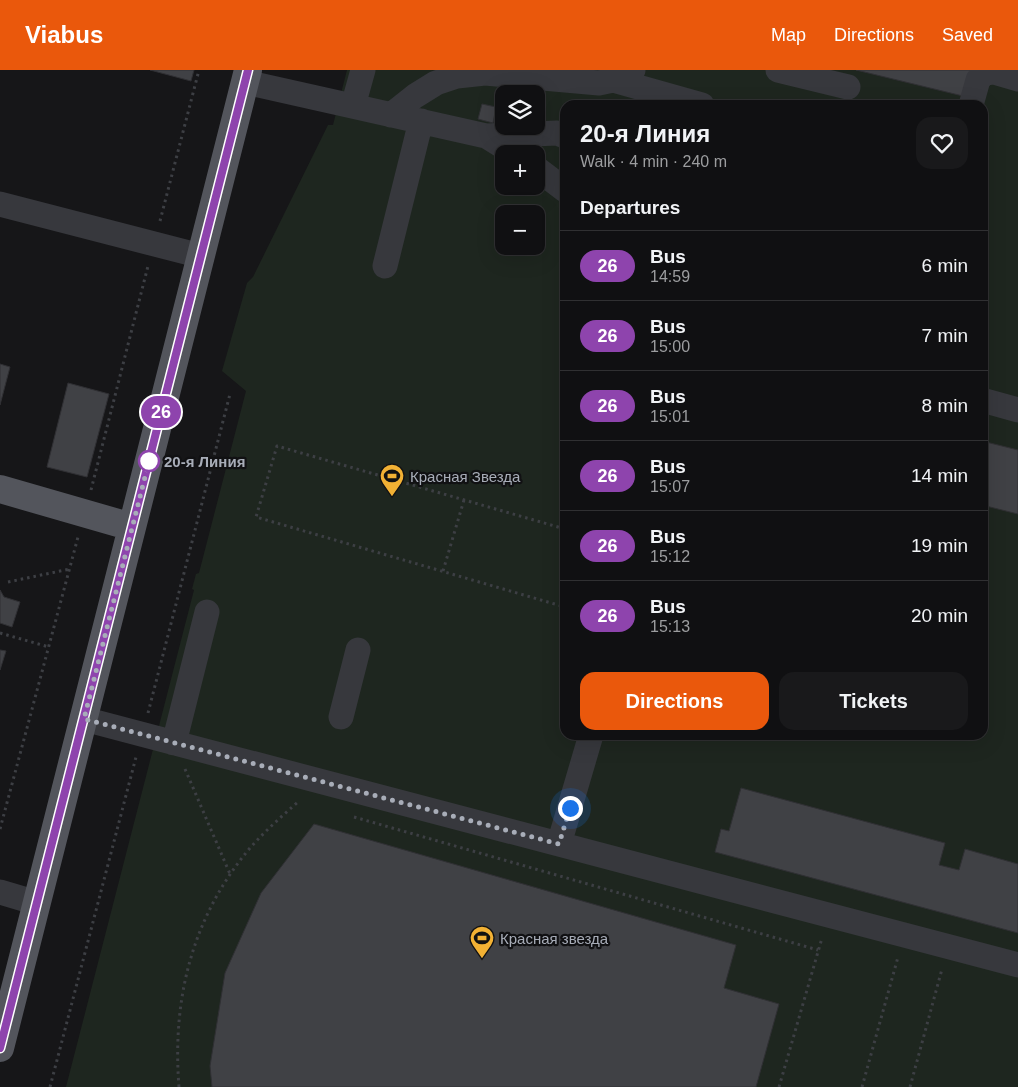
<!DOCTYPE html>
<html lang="en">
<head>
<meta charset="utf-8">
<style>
	:root { --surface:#101012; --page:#19191b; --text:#f1f3f6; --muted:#9c9d9f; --line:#303032; --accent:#ea580c }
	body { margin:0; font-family:Arial,sans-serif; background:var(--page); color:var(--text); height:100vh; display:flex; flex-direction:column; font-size:19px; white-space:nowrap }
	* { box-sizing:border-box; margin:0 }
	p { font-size:16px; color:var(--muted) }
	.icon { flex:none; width:28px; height:28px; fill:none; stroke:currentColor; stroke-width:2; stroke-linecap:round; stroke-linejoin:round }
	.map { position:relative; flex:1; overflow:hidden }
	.side { position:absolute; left:560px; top:30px; width:428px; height:640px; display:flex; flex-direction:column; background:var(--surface); border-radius:15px; box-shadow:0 5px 20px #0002,0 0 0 1px var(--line) }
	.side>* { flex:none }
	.badge { padding:0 10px; border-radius:16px; font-size:18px; line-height:32px }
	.tools { position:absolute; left:495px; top:15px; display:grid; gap:10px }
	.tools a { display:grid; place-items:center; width:50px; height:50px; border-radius:10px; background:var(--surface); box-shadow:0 5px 20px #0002,0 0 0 1px var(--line); font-size:25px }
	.you { position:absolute; width:25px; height:25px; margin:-12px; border:4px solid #fff; border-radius:50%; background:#1a73e8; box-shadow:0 0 0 8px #1a73e833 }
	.map>.badge { position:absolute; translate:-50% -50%; box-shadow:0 0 0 2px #fff }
	h2 { padding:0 20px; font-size:19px; line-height:45px }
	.round { display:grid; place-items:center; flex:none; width:52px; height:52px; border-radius:15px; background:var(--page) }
	.summary { display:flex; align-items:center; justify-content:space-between; height:85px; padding:0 20px }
	h1 { font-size:24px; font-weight:800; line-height:38px }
	.action { display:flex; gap:10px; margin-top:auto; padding:10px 20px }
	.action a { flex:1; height:58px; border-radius:15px; background:var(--accent); color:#fff; font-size:20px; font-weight:800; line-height:58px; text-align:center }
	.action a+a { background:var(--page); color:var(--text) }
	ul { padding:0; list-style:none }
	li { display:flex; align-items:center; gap:15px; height:70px; padding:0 20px; border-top:1px solid var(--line) }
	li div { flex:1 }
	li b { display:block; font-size:19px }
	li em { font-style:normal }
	li .badge { min-width:55px; font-weight:700; text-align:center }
	header { display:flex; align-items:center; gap:30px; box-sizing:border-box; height:70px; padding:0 25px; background:var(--accent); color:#fff }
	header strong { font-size:24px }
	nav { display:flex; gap:28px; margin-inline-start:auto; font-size:18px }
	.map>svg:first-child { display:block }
	.green { fill:#1e261f; fill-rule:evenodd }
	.building { fill:#404145; stroke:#303034 }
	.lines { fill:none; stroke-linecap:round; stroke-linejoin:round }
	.path { stroke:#3d3f44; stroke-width:3; stroke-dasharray:2.5 4; stroke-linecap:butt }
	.minor { stroke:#37383d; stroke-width:25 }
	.major { stroke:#53555c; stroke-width:28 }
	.line-casing { stroke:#fff; stroke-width:11 }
	.line { stroke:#8e44ad; stroke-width:8 }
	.walk { stroke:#a8adb8; stroke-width:5; stroke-dasharray:0 9 }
	.stop-dot { fill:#fff; stroke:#8e44ad; stroke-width:2.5 }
	.labels { text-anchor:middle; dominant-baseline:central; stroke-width:4.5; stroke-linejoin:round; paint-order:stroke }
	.stop-label { font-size:15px; font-weight:bold; fill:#a8adb8; stroke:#111113; text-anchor:start }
	.poi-label { font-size:15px; fill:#a8adb8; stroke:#111113; text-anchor:start }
</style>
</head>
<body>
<header>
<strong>Viabus</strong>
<nav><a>Map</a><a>Directions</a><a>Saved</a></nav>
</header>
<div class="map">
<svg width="1018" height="1017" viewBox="0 0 1018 1017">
	<rect width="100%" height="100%" fill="#161618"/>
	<path class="green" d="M347,0h671v1017h-952l128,-497 -2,-1 4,-15 3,-1 47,-182 -24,-20 25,-88 6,-6 75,-152h5zM504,24h32v32h-32zM565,35h417v630h-417zM504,84h32v32h-32zM504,144h32v32h-32z"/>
	<path class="building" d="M150,0h44l-3,11z
		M856,0h117l-6,27z
		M482,34l14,3 -3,16 -15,-4z
		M0,294l10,3 -10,38z
		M68,313l41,11 -22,83 -40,-10z
		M982,371l36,9v64l-36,-9z
		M0,520l4,7 16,5 -8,25 -12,-4z
		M0,580l6,1 -6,19z
		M741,718l204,55 -6,22 20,5 6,-21 53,15v69l-303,-81 6,-23 8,2z
		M314,754l422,121 -12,43 55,16 -23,83h-544l-2,-21 15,-93 36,-80z"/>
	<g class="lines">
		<path class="path" d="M160,151l39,-151
			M91,420l57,-224
			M565,459l-288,-83 -21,71 309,90
			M443,501l21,-71
			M8,512l62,-13
			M0,563l49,14
			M148,643l82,-319
			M185,699l45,105
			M354,747l464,133
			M0,759l78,-292
			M50,1017l86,-330
			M179,1017c-7,-88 13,-170 71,-239 15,-17 32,-32 49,-47
			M779,1017l43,-149
			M862,1017l36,-130
			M910,1017l32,-118"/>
		<path class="minor" d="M778,0l70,17
			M613,10l89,25
			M245,12l241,54 29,18
			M971,35l7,-25 6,-7 10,-1 24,7
			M353,36l10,-36
			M391,45l24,-19 21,-13 21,-7 28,-3 114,10 14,-3 20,-10
			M486,66l71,-3 8,3
			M536,98l29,22
			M0,134l201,52
			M385,196l36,-145
			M982,330l36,10
			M341,647l17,-67
			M84,649l934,246
			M174,673l33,-131
			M559,774l32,-109
			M0,822l37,11"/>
		<path class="major" d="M0,419l132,38
			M0,978l248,-978"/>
	</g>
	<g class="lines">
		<defs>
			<path id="line" d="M0,978l248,-978"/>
		</defs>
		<use href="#line" class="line-casing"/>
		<use href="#line" class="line"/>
		<path class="walk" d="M149,391l-65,258 475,125 11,-36"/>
	</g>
	<defs>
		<symbol id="stadium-pin" viewBox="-11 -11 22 30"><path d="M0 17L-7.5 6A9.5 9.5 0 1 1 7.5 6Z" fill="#f2b134" stroke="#111113"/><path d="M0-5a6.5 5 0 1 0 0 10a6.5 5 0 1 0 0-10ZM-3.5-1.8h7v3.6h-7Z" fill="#111"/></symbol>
	</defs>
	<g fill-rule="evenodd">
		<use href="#stadium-pin" x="378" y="392" width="28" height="38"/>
		<use href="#stadium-pin" x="468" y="854" width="28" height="38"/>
	</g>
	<circle class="stop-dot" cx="149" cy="391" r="10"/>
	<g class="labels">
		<g class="stop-label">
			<text x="164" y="391">20-я Линия</text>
		</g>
		<g class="poi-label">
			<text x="410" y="406">Красная Звезда</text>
			<text x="500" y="868">Красная звезда</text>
		</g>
	</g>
</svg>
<div class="tools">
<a><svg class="icon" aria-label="layers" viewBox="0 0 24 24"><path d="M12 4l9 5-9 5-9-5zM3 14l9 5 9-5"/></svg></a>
<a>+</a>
<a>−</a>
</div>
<div class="you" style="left:570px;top:738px"></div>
<b class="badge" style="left:161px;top:342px;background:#8e44ad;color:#fff">26</b>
<section class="side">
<div class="summary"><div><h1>20-я Линия</h1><p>Walk · 4 min · 240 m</p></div><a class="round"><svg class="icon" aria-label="heart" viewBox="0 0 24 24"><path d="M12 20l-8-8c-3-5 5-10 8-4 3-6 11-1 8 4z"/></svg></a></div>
<h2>Departures</h2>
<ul>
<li><span class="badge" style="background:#8e44ad;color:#fff">26</span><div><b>Bus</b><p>14:59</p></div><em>6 min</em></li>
<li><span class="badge" style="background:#8e44ad;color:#fff">26</span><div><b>Bus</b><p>15:00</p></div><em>7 min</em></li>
<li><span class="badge" style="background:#8e44ad;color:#fff">26</span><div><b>Bus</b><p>15:01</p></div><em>8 min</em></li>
<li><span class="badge" style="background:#8e44ad;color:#fff">26</span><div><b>Bus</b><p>15:07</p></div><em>14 min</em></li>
<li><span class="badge" style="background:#8e44ad;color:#fff">26</span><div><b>Bus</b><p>15:12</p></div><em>19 min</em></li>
<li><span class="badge" style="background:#8e44ad;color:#fff">26</span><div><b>Bus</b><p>15:13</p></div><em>20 min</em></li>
</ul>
<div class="action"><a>Directions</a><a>Tickets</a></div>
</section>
</div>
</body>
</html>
